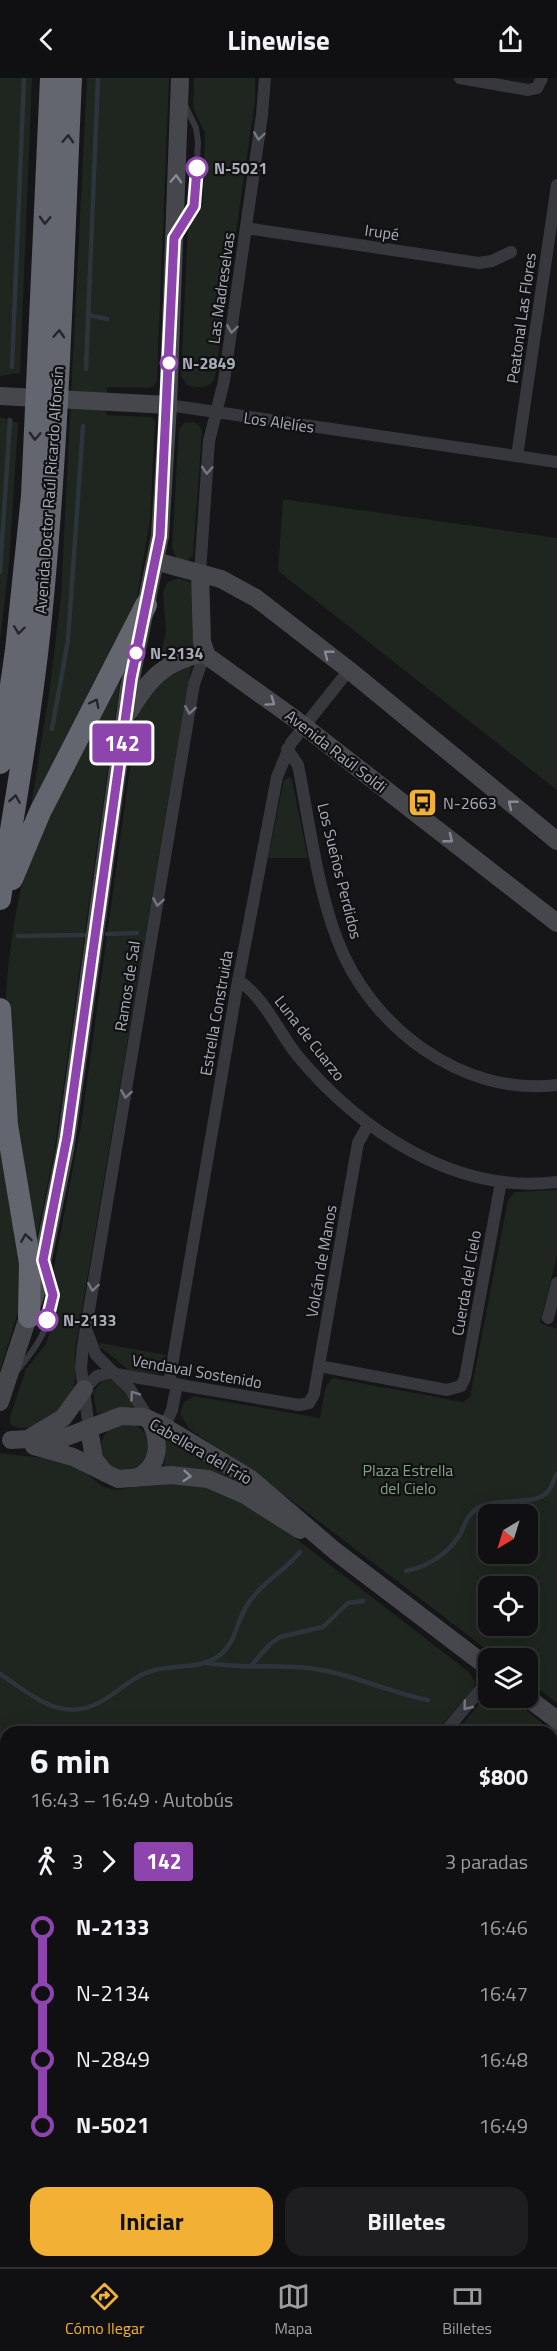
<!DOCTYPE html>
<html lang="es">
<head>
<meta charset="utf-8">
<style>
	:root { --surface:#101012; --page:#1e1e20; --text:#f1f3f6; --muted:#9c9d9f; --line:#303032; --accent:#f2b134 }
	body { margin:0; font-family:"Titillium Web",sans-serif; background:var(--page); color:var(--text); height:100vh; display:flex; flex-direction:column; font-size:22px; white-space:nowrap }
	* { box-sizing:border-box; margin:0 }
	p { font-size:20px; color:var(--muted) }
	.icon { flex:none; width:33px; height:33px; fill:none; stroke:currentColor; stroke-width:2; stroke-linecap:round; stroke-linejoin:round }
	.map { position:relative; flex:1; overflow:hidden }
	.side { position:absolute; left:0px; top:1648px; width:558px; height:542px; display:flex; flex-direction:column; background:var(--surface); border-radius:18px 18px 0 0; box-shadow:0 6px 24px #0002,0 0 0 2px var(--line) }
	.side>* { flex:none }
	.badge { padding:0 12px; border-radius:4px; font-size:21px; line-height:39px }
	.needle { width:39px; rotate:218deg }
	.tools { position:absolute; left:478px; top:1426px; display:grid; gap:12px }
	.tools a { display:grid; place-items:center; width:60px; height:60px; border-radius:12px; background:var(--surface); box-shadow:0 6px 24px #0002,0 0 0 2px var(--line); font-size:30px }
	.map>.badge { position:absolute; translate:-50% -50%; box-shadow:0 0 0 3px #fff }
	.legs { display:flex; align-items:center; gap:9px; height:66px; padding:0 30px; font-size:20px }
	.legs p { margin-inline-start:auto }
	.overview { display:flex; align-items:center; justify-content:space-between; height:102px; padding:0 30px }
	h1 { font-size:33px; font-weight:700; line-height:45px }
	.action { display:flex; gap:12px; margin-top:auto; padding:12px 30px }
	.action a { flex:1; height:69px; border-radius:18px; background:var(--accent); color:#111; font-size:24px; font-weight:700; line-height:69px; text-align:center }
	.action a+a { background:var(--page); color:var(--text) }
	ul { padding:0 30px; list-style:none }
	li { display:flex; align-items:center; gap:21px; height:66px; font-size:22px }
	li i { display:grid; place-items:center; width:9px; height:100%; margin:0 8px; background:currentColor }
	li i::after { content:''; width:15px; height:15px; margin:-8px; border:4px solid; border-radius:50%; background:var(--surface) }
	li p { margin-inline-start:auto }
	li:first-child i { background:linear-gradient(#0000 50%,currentColor 0) }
	li:last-child i { background:linear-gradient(currentColor 50%,#0000 0) }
	header { display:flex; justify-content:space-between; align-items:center; height:78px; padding:0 30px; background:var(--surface); font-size:27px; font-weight:700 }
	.menu { display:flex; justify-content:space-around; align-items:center; height:84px; border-top:2px solid var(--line); background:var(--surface); font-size:16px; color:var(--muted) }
	.menu a { display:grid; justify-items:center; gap:3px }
	.menu .current { color:var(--accent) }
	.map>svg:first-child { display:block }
	.green { fill:#1e261f; fill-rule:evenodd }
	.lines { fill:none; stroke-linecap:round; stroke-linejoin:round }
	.stream { stroke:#2c353c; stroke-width:4.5 }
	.lane { stroke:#37383d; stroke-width:6 }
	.street { stroke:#37383d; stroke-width:12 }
	.secondary { stroke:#45474d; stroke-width:18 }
	.highway { stroke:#63666e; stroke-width:22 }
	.oneway { stroke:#757881 }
	.oneway2 { stroke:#26262a }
	.oneway3 { stroke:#858993 }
	.line-1-casing { stroke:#fff; stroke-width:14 }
	.line-1 { stroke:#8e44ad; stroke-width:9 }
	.stop-1-dot { fill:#fff; stroke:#8e44ad; stroke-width:3 }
	.labels { text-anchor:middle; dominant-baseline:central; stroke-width:4.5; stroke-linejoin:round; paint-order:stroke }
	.stop-label { font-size:16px; font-weight:bold; fill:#a8adb8; stroke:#111113; text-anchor:start }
	.street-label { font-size:16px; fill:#a8adb8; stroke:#111113 }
	.poi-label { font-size:16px; fill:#a8adb8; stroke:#111113; text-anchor:start }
	.park-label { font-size:16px; fill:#7fa381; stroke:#111113 }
</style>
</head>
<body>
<header><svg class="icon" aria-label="back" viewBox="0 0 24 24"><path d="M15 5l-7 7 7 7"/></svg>Linewise<svg class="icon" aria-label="share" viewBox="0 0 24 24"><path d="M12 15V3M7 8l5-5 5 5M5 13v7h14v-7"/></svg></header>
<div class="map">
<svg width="557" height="2189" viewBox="0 0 557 2189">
	<rect width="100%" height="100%" fill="#161618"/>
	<path class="green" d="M0,0h32l-12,295 -20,3z
		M87,0h82l-12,302 -2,5 -6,3 -42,-1 -1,28 45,2 4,3 -5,100 -15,90 -106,209 21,-132 11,-91z
		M194,0h61v23l-40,276c-5,13 -17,11 -28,8l-6,-9 7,-149 15,-24 2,-70 -12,-25z
		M0,339l18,6 -9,140 -9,77z
		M194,344l6,4 2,5 -9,124 -6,6 -11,-3 -4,-11 7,-117 5,-7z
		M283,421l274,39v252l-279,-219z
		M178,500l13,4 4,7 -2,66 -117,689c-2,15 1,33 -3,47 -5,18 -46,48 -63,33v-7l16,-48 20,-25 14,-46 -7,-25 28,-147 56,-410 15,-25 14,-60 -3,-40 5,-9z
		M121,596l-67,479 -17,82c-10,-55 -23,-111 -29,-167 -8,-66 3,-138 18,-203z
		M289,699l3,3 16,78h-40l16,-78z
		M0,1026l20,130v72l-20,64z
		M557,1112v66l-17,67 17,6v374l-29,-22v-22h-29l-237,-181 -73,-49 -9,-16 4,-11 10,-6 126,22 6,-32 7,-8 130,24 7,-5 38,-197 7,-8zM489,1437h39v39h-39zM489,1509h39v39h-39z
		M100,1265l66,12 -3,14 -6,5 -28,-4 -29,-23z
		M113,1302l21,23v3l-37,8 -4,-22 9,-11z
		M101 1369a24 24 0 1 1 48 0a24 24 0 1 1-48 0Z
		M169,1361l88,52 -93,-24 2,-27z
		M0,1375l60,7 23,11 19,15 13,4 40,-7 44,2 22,6 47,26 201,155 6,10 -2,7 -37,43h-430v47l-6,8z
		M489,1614v6h21l31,24 7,10h-92z"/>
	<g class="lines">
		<path class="stream" d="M88,237l19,4
			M12,289l12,-289
			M86,291l12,-291
			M0,494l10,-152
			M52,651l16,-89 15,-214
			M107,856l30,-1
			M18,858l66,-1
			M406,1493c22,-4 43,-18 55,-38 4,-9 6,-17 14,-23 20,-15 63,-2 74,-20 4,-5 4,-11 8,-16
			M208,1585c33,6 67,1 101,5 41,5 79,24 119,32
			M251,1588l19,-22 10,-7 43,-10 25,-24 15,-2
			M0,1596c34,22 64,53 107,24 15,-10 29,-23 47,-28 22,-6 47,0 66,-15 16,-13 16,-32 26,-48 14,-24 37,-34 54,-55"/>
		<path class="lane" d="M179,152l16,-28 3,-60 -2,-14 -12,-25
			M16,1294c27,-32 45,-60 30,-102"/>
		<path class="street" d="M460,0l68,12 9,-2 5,-10
			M246,150l233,35 13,-2 19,-9
			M168,327l389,57
			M517,378l40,-271
			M200,495l9,-132 15,-60 38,-266 3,-37
			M287,671l11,16c11,55 19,122 39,174 32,87 125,158 220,146
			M238,902c26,17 40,51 59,75 62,75 158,140 260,127
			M548,1240l9,-35
			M87,1254l9,23 34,34 19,30
			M319,1288l128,24 14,-4 4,-8 36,-196
			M169,1305l67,-391 41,-215 14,-34 58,-73
			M84,1311l13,-13 13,-3 189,32 10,-2 5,-9 44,-251 10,-18
			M89,1350l-8,-60 2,-22 111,-662 11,-31
			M162,1354l10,-22 5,-26
			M445,1654l44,-53
			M552,1679l5,-31
			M552,1831l5,4
			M0,1842l6,-9
			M0,2000l6,4
			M0,2123l6,-10
			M0,2180l10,9
			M524,2184l6,5
			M241,2189l3,-5"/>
		<path class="secondary" d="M0,318l168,9
			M155,483l66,18 35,19 93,72 208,171
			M200,495l2,69 5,14 88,63 262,204
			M129,634c20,-34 36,-51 76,-59
			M0,1324l36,-109 29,-143 64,-462 31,-152 8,-131 12,-327
			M89,1350l5,31 11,14
			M31,1359l32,-19 21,-29
			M11,1362l55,-3 55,-21 22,1 17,7 91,55 84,72 154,117
			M34,1368l39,11 45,22 53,-4 37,4 37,16 55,35
			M136,1400c25,-11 25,-38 13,-59
			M528,1620l29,22
			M552,2075l5,-6
			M466,2189l4,-5"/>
		<path class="highway" d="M0,685l16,-113 16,-154 19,-418
			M12,801l28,-67 106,-207
			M0,821c15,-97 33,-194 42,-292 17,-176 21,-353 29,-529
			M0,931l7,116 23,138 -1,54"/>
	</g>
	<defs><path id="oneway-chevron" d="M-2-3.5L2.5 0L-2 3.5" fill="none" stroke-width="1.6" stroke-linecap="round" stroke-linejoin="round" transform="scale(1.5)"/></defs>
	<g class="oneway">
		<use href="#oneway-chevron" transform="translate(259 58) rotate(98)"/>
		<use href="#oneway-chevron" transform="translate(232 251) rotate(98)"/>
		<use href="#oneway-chevron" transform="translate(207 392) rotate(94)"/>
		<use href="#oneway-chevron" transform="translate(190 632) rotate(99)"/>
		<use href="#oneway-chevron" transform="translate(158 824) rotate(99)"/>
		<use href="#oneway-chevron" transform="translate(126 1016) rotate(99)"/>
		<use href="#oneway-chevron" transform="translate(93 1209) rotate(99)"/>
		<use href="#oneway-chevron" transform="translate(134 1317) rotate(-126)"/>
		<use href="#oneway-chevron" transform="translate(467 1628) rotate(129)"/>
	</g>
	<g class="oneway2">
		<use href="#oneway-chevron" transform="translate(68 61) rotate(-87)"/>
		<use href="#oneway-chevron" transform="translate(45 142) rotate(92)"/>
		<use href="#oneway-chevron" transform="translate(59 256) rotate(-87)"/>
		<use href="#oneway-chevron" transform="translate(35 358) rotate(92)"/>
		<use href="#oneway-chevron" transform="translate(19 552) rotate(97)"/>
		<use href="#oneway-chevron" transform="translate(95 625) rotate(-63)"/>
		<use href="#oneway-chevron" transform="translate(15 721) rotate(-81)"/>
		<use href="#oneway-chevron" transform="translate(26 1160) rotate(-99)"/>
	</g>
	<g class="oneway3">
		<use href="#oneway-chevron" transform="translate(176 101) rotate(-88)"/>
		<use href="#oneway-chevron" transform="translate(328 576) rotate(-142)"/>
		<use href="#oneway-chevron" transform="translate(271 624) rotate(35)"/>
		<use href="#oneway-chevron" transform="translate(512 726) rotate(-141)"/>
		<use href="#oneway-chevron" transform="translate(449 761) rotate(38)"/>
		<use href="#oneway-chevron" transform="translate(187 1398) rotate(5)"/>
	</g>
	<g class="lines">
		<defs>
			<path id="line-1" d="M47,1242l6,-25 -10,-35 24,-123 64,-459 29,-142 14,-298 20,-32 3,-38"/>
		</defs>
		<use href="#line-1" class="line-1-casing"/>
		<use href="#line-1" class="line-1"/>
	</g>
	<defs>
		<symbol id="bus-square" viewBox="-11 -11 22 22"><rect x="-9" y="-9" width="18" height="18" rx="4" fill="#f2b134" stroke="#111113"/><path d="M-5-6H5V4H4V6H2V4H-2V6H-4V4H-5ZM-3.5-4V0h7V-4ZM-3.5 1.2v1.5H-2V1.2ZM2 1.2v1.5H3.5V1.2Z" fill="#111"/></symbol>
	</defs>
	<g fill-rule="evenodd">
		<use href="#bus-square" x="406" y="708" width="33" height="33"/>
	</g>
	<g class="stop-1-dot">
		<circle cx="197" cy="90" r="10"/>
		<circle cx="169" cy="285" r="8"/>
		<circle cx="136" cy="575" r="8"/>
		<circle cx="47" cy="1242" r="10"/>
	</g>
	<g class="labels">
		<g class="stop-label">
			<text x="214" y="90">N-5021</text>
			<text x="182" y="285">N-2849</text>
			<text x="150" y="575">N-2134</text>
			<text x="63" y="1242">N-2133</text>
		</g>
		<g class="street-label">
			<text transform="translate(382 154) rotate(8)">Irupé</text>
			<text transform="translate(221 210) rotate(-82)">Las Madreselvas</text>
			<text transform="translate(521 240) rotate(-82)">Peatonal Las Flores</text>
			<text transform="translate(279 344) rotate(8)">Los Alelíes</text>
			<text transform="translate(49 412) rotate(-86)">Avenida Doctor Raúl Ricardo Alfonsín</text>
			<text transform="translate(336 673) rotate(38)">Avenida Raúl Soldi</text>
			<text transform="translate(340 793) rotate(76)">Los Sueños Perdidos</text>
			<text transform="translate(127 908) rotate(-81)">Ramos de Sal</text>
			<text transform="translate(216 935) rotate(-80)">Estrella Construida</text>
			<text transform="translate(310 960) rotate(52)">Luna de Cuarzo</text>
			<text transform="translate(321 1183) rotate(-80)">Volcán de Manos</text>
			<text transform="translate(466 1205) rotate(-80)">Cuerda del Cielo</text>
			<text transform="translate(197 1293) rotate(10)">Vendaval Sostenido</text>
			<text transform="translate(201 1373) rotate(30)">Cabellera del Frío</text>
		</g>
		<g class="poi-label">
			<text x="443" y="725">N-2663</text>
		</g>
		<g class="park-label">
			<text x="408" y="1392">Plaza Estrella<tspan x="408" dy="18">del Cielo</tspan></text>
		</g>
	</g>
</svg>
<div class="tools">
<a><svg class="needle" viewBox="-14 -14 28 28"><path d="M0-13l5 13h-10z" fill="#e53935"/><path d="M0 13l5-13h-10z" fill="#9c9d9f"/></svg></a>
<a><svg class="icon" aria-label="locate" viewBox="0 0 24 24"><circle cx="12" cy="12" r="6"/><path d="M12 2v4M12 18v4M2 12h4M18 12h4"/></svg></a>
<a><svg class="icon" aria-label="layers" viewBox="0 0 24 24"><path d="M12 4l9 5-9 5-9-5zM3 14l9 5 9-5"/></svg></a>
</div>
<b class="badge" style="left:122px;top:665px;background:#8e44ad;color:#fff">142</b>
<section class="side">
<div class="overview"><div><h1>6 min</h1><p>16:43 – 16:49 · Autobús</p></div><b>$800</b></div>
<div class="legs"><svg class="icon" aria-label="walk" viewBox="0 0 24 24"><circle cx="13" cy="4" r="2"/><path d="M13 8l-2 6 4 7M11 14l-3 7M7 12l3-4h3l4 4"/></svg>3<svg class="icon" aria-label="forward" viewBox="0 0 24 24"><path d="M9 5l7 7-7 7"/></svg><b class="badge" style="background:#8e44ad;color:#fff">142</b><p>3 paradas</p></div>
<ul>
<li><i style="color:#8e44ad"></i><b>N-2133</b><p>16:46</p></li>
<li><i style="color:#8e44ad"></i><span>N-2134</span><p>16:47</p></li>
<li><i style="color:#8e44ad"></i><span>N-2849</span><p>16:48</p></li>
<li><i style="color:#8e44ad"></i><b>N-5021</b><p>16:49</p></li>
</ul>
<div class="action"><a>Iniciar</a><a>Billetes</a></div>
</section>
</div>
<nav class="menu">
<a class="current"><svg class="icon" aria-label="directions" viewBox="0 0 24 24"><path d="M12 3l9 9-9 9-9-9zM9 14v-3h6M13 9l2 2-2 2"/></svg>Cómo llegar</a>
<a><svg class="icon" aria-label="map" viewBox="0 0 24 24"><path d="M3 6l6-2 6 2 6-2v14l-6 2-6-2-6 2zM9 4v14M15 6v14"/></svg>Mapa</a>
<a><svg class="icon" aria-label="tickets" viewBox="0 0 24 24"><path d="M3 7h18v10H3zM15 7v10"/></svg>Billetes</a>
</nav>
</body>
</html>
